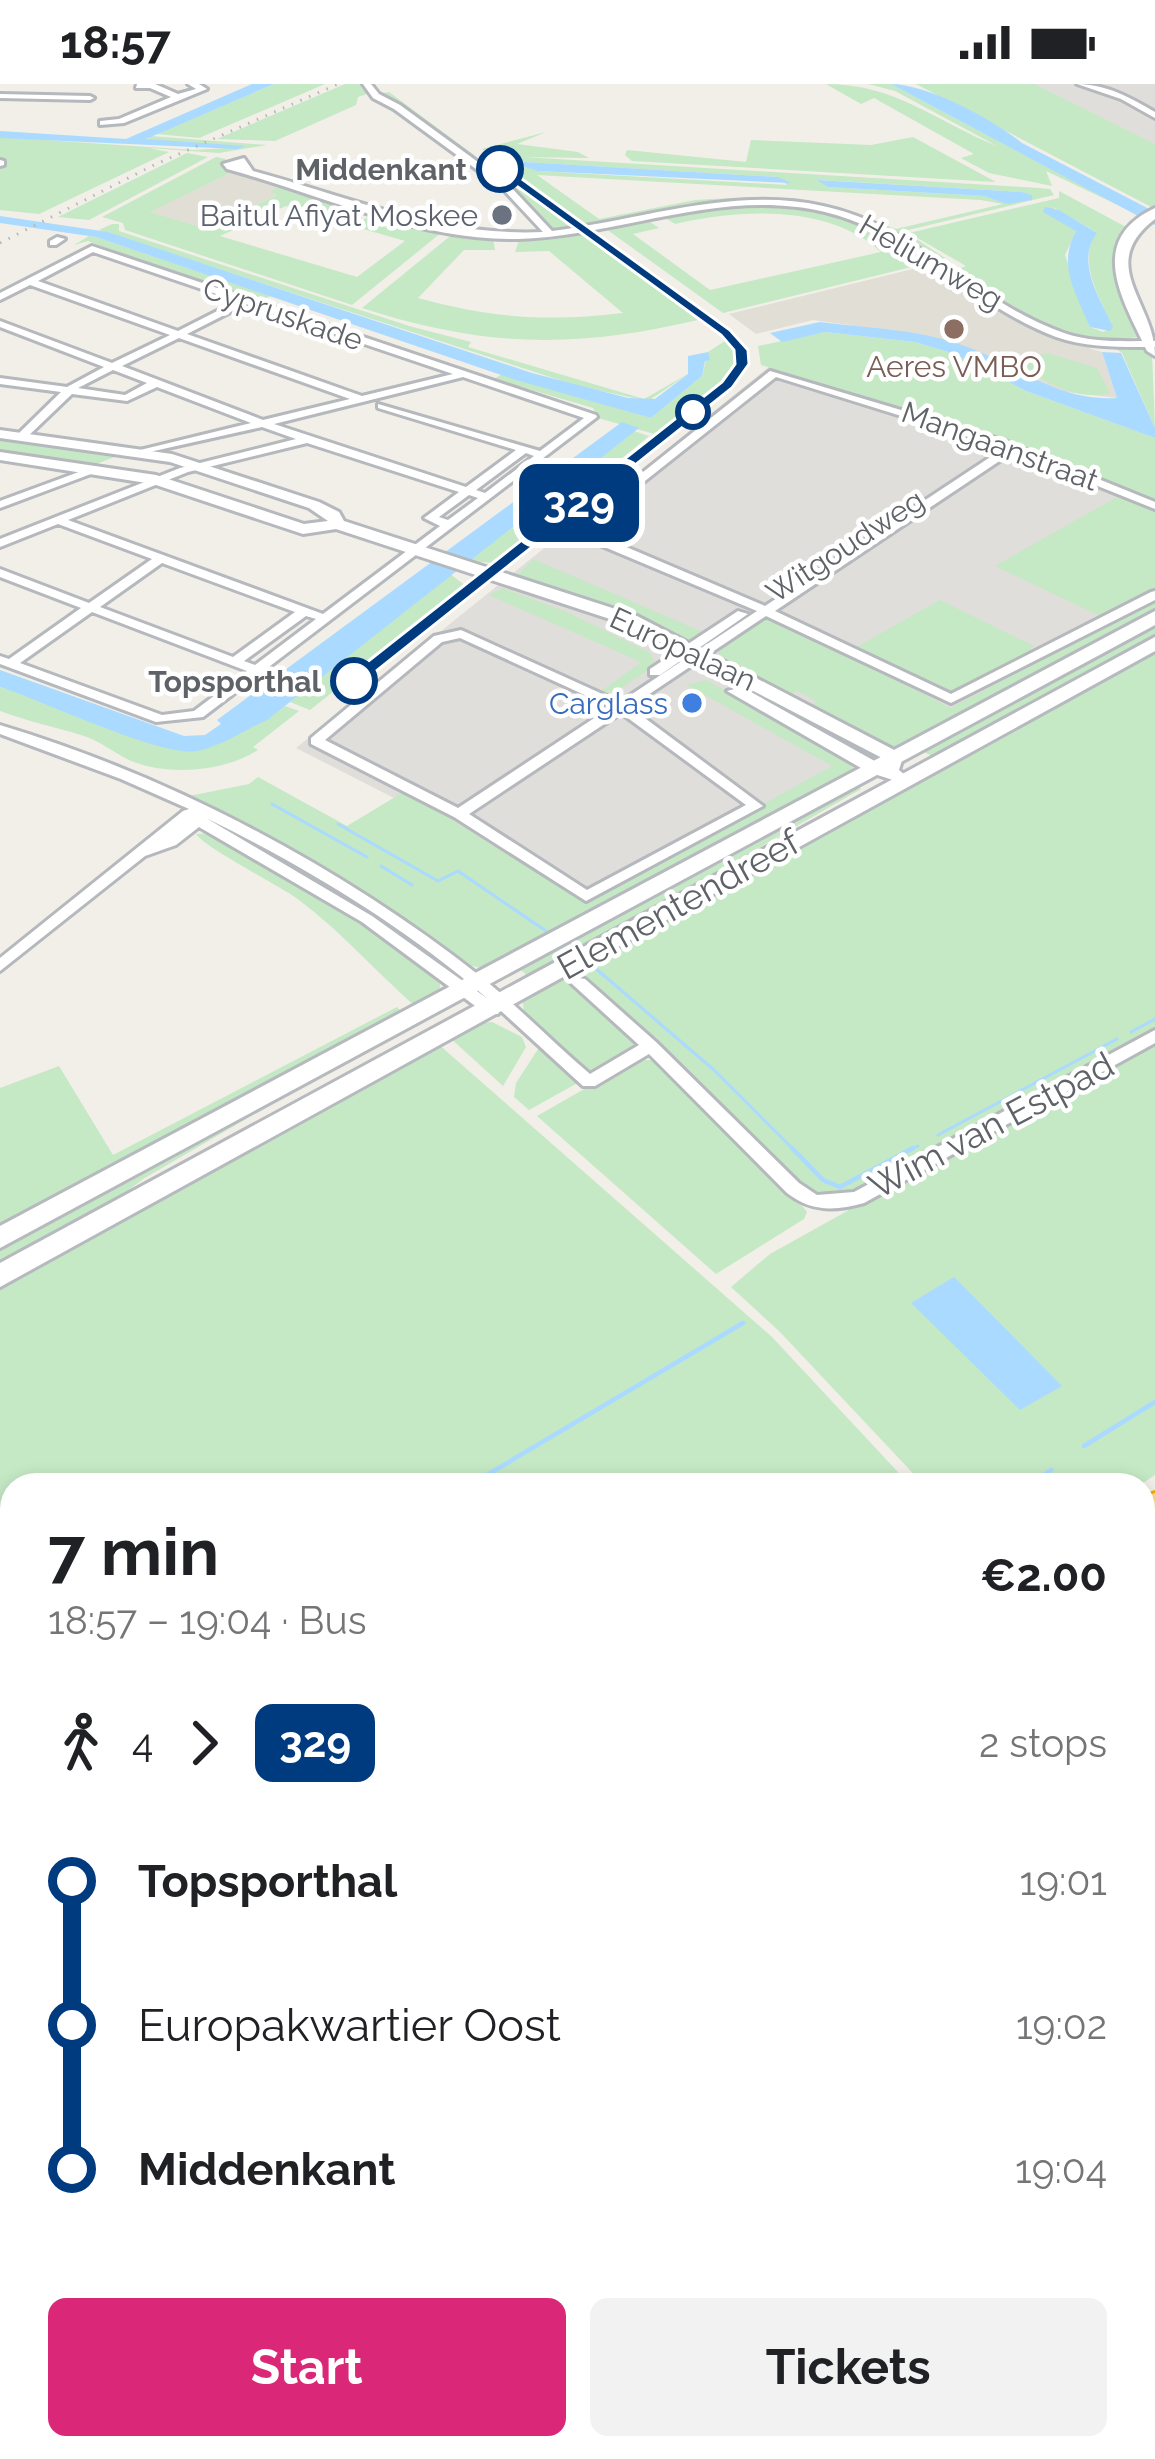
<!DOCTYPE html>
<html lang="en">
<head>
<meta charset="utf-8">
<style>
	:root { --surface:#fff; --page:#f2f2f2; --text:#202124; --muted:#757577; --accent:#db2777 }
	body { margin:0; font-family:Raleway,sans-serif; background:var(--page); color:var(--text); height:100vh; display:flex; flex-direction:column; font-size:45px; white-space:nowrap }
	* { box-sizing:border-box; margin:0 }
	p { font-size:39px; color:var(--muted) }
	.icon { flex:none; width:66px; height:66px; fill:none; stroke:currentColor; stroke-width:2; stroke-linecap:round; stroke-linejoin:round }
	.map { position:relative; flex:1; overflow:hidden }
	.drawer { position:absolute; left:0px; top:1389px; width:1155px; height:987px; display:flex; flex-direction:column; background:var(--surface); border-radius:36px 36px 0 0; box-shadow:0 6px 18px #0003 }
	.drawer>* { flex:none }
	.badge { padding:0 24px; border-radius:18px; font-size:42px; line-height:78px }
	.map>.badge { position:absolute; translate:-50% -50%; box-shadow:0 0 0 6px #fff }
	.legs { display:flex; align-items:center; gap:18px; height:132px; padding:0 48px; font-size:39px }
	.legs p { margin-inline-start:auto }
	.headline { display:flex; align-items:center; justify-content:space-between; height:204px; padding:0 48px }
	h1 { font-size:66px; font-weight:700; line-height:90px }
	.cta { display:flex; gap:24px; margin-top:auto; padding:24px 48px }
	.cta a { flex:1; height:138px; border-radius:18px; background:var(--accent); color:#fff; font-size:48px; font-weight:700; line-height:138px; text-align:center }
	.cta a+a { background:var(--page); color:var(--text) }
	ul { padding:0 48px; list-style:none }
	li { display:flex; align-items:center; gap:42px; height:144px; font-size:45px }
	li i { display:grid; place-items:center; width:18px; height:100%; margin:0 15px; background:currentColor }
	li i::after { content:''; width:30px; height:30px; margin:-15px; border:9px solid; border-radius:50%; background:var(--surface) }
	li p { margin-inline-start:auto }
	li:first-child i { background:linear-gradient(#0000 50%,currentColor 0) }
	li:last-child i { background:linear-gradient(currentColor 50%,#0000 0) }
	.status { display:flex; justify-content:space-between; align-items:center; height:84px; padding:0 60px; background:var(--surface); direction:ltr }
	.status svg { height:33px; fill:currentColor }
	.map>svg:first-child { display:block }
	.industrial { fill:#e0deda }
	.education { fill:#e1ded6 }
	.green { fill:#c5e8c5; fill-rule:evenodd }
	.water { fill:#aadaff }
	.lines { fill:none; stroke-linecap:round; stroke-linejoin:round }
	.stream-far2 { stroke:#aadaff; stroke-width:3 }
	.stream-far1 { stroke:#aadaff; stroke-width:4.5 }
	.stream { stroke:#aadaff; stroke-width:6 }
	.minor-casing { stroke:#b5b8bc; stroke-width:6 }
	.tertiary-casing { stroke:#b5b8bc; stroke-width:6 }
	.secondary-casing { stroke:#b6babf; stroke-width:6 }
	.motorway-casing { stroke:#f9ab00; stroke-width:6 }
	.minor { fill:#fff; fill-rule:evenodd }
	.tertiary { fill:#fff; fill-rule:evenodd }
	.secondary { fill:#fff; fill-rule:evenodd }
	.motorway { fill:#fde293; fill-rule:evenodd }
	.rail { stroke:#b6b7b8; stroke-width:3; stroke-dasharray:1.5 8; stroke-linecap:butt }
	.line-1 { fill:#003b80; stroke:#fff; stroke-width:3 }
	.stop-1-dot { fill:#fff; stroke:#003b80; stroke-width:6 }
	.worship-dot { fill:#6b7280; stroke:#fff; stroke-width:4.5 }
	.education-dot { fill:#8d6e63; stroke:#fff; stroke-width:4.5 }
	.shop-dot { fill:#3f7fe0; stroke:#fff; stroke-width:4.5 }
	.labels { text-anchor:middle; dominant-baseline:central; stroke-width:9; stroke-linejoin:round; paint-order:stroke }
	.far-stop-label { font-size:30px; font-weight:bold; fill:#5f6368; stroke:#fff; text-anchor:end }
	.far-worship-label { font-size:30px; fill:#5b616d; stroke:#fff; text-anchor:end }
	.far-street-label { font-size:30px; fill:#5f6368; stroke:#fff }
	.far-education-label { font-size:30px; fill:#785e54; stroke:#fff }
	.far-shop-label { font-size:30px; fill:#366cbe; stroke:#fff; text-anchor:end }
	.street-label { font-size:36px; fill:#5f6368; stroke:#fff }
</style>
</head>
<body>
<div class="status"><b>18:57</b><svg viewBox="0 0 49 12"><path d="M0 12V9h3v3zM5 12V6h3v6zM10 12V3h3v9zM15 12V0h3v12zM26 1h20v11H26zM47 4h2v5h-2z"/></svg></div>
<div class="map">
<svg width="1155" height="2375" viewBox="0 0 1155 2375">
	<rect width="100%" height="100%" fill="#f1efe8"/>
	<path class="industrial" d="M1024,0h131v67z
		M770,282l173,49 212,83v108l-576,311 -140,-96 -143,-73z"/>
	<path class="education" d="M236,86l59,16 -87,43 -59,-17z
		M921,183h13l120,71 48,14 15,46 -59,-7 -102,-48 -30,-7 -113,-16 -57,14 -27,-20z"/>
	<path class="green" d="M274,0h51l-126,54 -43,-4z
		M345,0h17l5,10 -9,3 -2,8 -81,36 -58,-2z
		M826,0c70,0 109,37 171,62l-102,-55 -27,-7h23l233,124 -78,-37 6,15 -63,-13 -28,-15 13,-4 -100,-56 -13,6z
		M916,0h118l121,60v65z
		M389,8l85,63 -3,2 106,71h-30l-37,-41 -132,-93z
		M546,48l-29,12 61,8 11,6 -66,-1 516,31 11,1 4,6 -150,36 41,27 -5,3c-137,-83 -206,-67 -355,-34l-103,-78zM525,78l253,15 9,8 -250,-14 -15,-6zM537,91l444,25 22,4 -107,25 -66,-23 -81,-9 -54,3 -96,19zM820,96l202,12 10,4 -1,4 -24,3 -23,-7 -156,-9z
		M151,52l116,9 -48,8 -71,-5 21,4 -130,62 -39,-4v-73l193,13 51,-3 -98,-7z
		M913,53l83,45 -364,-21 -7,-6 2,-5 119,12 5,-22 120,5z
		M187,69l21,4 -119,63 -31,-3z
		M216,73l10,2 -6,7 16,4 -86,42 58,17 69,-34 -7,-3 14,-8 75,22 -24,14 -49,-14 -66,30 137,41 48,-36 -52,-15 23,-14 66,20 -90,73 -227,-75 -2,-7 -21,-6z
		M1059,107l67,36c-21,45 -3,63 16,106l-3,4c-72,11 -125,-31 -183,-67l10,-4 -57,-33 150,-35zM1053,123l43,25c-19,32 4,64 16,95l-9,5 -13,-5 -25,-72 11,-24z
		M773,119l90,19 65,41 -205,50 -121,-87 41,-9 16,11 -26,6 77,56 171,-38c-52,-48 -141,-43 -206,-28l-16,-10 39,-8z
		M112,140h7v7l290,95 62,16 -3,5 176,52 44,-25 -40,27 -70,-15 -479,-156z
		M581,147l121,88c-126,30 -216,29 -340,-11l92,-75 39,4 2,13h-31l-46,48c74,20 128,24 205,15l-74,-62 -34,1 5,-14z
		M89,152l7,1 175,59 -10,4 -91,-27 -82,-32 -14,4z
		M825,248l90,10 40,12 71,37 129,47v64l-137,-56 -257,-81 -3,-19z
		M728,255l10,19 -3,12 -77,65 -60,-17 -5,-10 -99,-29 8,-5 149,44 51,-42 6,-24z
		M1112,262l29,2 11,6 3,74 -33,-75z
		M1048,269l49,15 13,25c-36,9 -68,-13 -97,-31z
		M634,347l15,5 -155,127 -27,-2z
		M0,352l120,19 -29,11 -91,-13z
		M1122,410l33,15v81l-53,27 -107,-51z
		M533,475l170,73 -11,7 -15,-1 -164,-58z
		M450,490l16,12 -156,124 -20,-8z
		M503,504l64,24 82,40 7,13 -39,26 -17,1 41,-30 -152,-67z
		M1155,515v13l-255,135 -23,-4 -66,-37 5,-5 -19,-10 -7,4 -64,-32 -9,-12 43,-31 17,-1 174,89z
		M940,516l94,46 -4,3 6,3 -87,42 -94,-46z
		M1155,538v16l-220,120 -16,-9z
		M1155,564v827l-15,10h-216l-144,-153 -49,-45 39,-33 79,-44c-15,-14 -31,-12 -46,-26 -74,-71 -144,-143 -222,-209l-13,7 76,64 -115,64 -15,-13 2,-14 28,-43 -20,-23 -1,-16z
		M706,596l143,79 5,13 -370,197 -19,-5 -187,-122 -94,-45 65,-13 9,-7 89,49 58,-35 181,112 246,-137 -145,-81z
		M0,603c102,32 186,96 285,19l14,5 -46,36 5,3c-34,22 -90,26 -127,11 -17,-8 -32,-21 -50,-26 -27,-8 -54,-14 -81,-24z
		M854,700l7,5 -330,190 -10,-9z
		M213,749l127,74 100,73v12l-23,16c-40,-35 -75,-76 -118,-108 -22,-16 -92,-51 -103,-66z
		M397,923l8,8 -405,217v-144l59,-22 54,89z
		M492,938l30,15 4,10 -23,39 -55,-50 26,-13z
		M406,942l-263,153 -56,43 -87,47v-23z
		M437,959l335,294 138,148h-898v817l-12,8v-1027z
		M635,976h25l134,136 13,16 -3,7 -88,55 -179,-158z
		M1155,1861v514h-655l13,-11h630v-494z"/>
	<path class="water" d="M252,0h22l-128,55 99,7 -8,3 -237,-11v-7l126,8z
		M891,0c36,0 103,36 131,59l133,69v13z
		M525,78l253,15 13,6 -254,-12 -17,-6z
		M817,96l205,12 10,3v5l-25,4 -23,-8 -156,-9z
		M1045,123l14,3 38,23c-22,29 3,65 16,94l-3,4 -20,-4c-14,-34 -33,-62 -14,-96l-33,-19z
		M0,132l108,16 424,141 96,25 27,1 33,-25v-18l20,-4 2,8 -5,1 -3,15 -51,42 -135,-38 -420,-143 -96,-14z
		M820,238c45,6 95,7 139,22 56,18 95,58 158,54l-15,-46 19,1 34,75v10l-129,-47 -71,-37 -40,-12 -90,-10 -43,10 -12,-9z
		M622,338l17,6 -372,292c-23,10 -45,26 -70,31 -34,7 -156,-51 -197,-64v-17l184,66 21,-1 16,-11 -4,-4z
		M954,1193l108,109 -42,24 -109,-107z"/>
	<g class="lines">
		<path class="stream-far2" d="M272,720l95,53
			M338,740l100,57 20,-10 88,60
			M381,782l31,19
			M594,883l120,103 81,81
			M1131,948l24,-13
			M938,1051l179,-96
			M908,1067l10,-5"/>
		<path class="stream-far1" d="M792,1064l31,32 17,7 73,-39
			M1084,1362l71,-44
			M470,1401l273,-162
			M1029,1401l22,-15"/>
		<path class="stream" d="M0,1682l12,-7
			M0,2116l12,-8
			M929,2364l7,11
			M688,2375l12,-11"/>
		<defs>
			<path id="minor" d="M137,0h18l23,10 18,-5 -8,-5h11l8,5 -83,34 -24,2v-4l19,-2 52,-22 -21,-9h-14z
				M363,0h8l8,10 21,11 108,79 44,47c90,-11 181,-45 271,-25 92,19 154,97 241,127 29,10 61,8 91,8v6c-33,0 -68,1 -99,-10 -83,-31 -144,-104 -231,-125 -103,-25 -205,24 -307,27 -100,2 -196,-44 -291,-70l-4,-5 21,-6 9,13c97,26 187,66 290,61l-41,-44 -108,-79 -21,-11z
				M1077,0c29,0 54,14 78,28v6l-34,-19z
				M0,10l90,2 4,2 -4,2 -90,-2z
				M0,76l4,1v4l-4,1z
				M57,153l8,2 -9,6h-6v-4z
				M92,162l504,169 1,2 -394,300 -47,5 -156,-58v-8l9,3 72,-51 -81,-31v-8l89,34 63,-44 -94,-35 -58,23v-8l180,-71 116,-29 -34,-12 -126,28v-4l115,-28 -94,-36 -30,14 -55,-7 -47,45h-8v-4l44,-43 -61,-8v-6l67,9 37,-20 -104,-40v-6l112,42 58,-28 -140,-50 -30,15v-7zM93,168l144,49 -59,30 -140,-50zM246,220l207,70 -91,22 -175,-62zM179,254l171,61 -87,21 -141,-54zM113,286l34,13 -22,12 -47,-7zM463,293l121,41 -44,33 -162,-47v4l138,42 -50,37 -192,-63zM307,359l152,49 -35,26 16,8 -117,88 -255,-94 120,-48zM526,369l8,3 -49,37 -9,-3zM469,411l9,3 -30,22 -9,-3zM162,479l133,49 -62,45 -133,-50zM92,528l155,59 -53,40 -32,4 -142,-52zM306,532l10,3 -61,46 -11,-4z
				M770,287l235,70 150,61v7l-142,-57 -238,159 176,83 200,-102 4,-1v9l-204,103 -185,-87 -136,91 133,99 -177,95 -132,-84 -143,-73v-6l123,-102 27,-6 159,72 137,-91 -174,-73 -9,-11zM776,293l228,71 -239,158 -174,-74 -4,-5zM460,554l151,69 -153,101 -133,-68 117,-98zM621,629l125,92 -159,85 -118,-76z
				M95,382l6,3 -2,2 -99,37v-7z
				M738,527l10,3 -88,61h-10v-6z
				M0,641c170,51 340,141 480,251 38,30 72,66 110,98l49,-29 -68,-62 8,-5 6,1 71,63 143,141 18,12 37,-3 301,-162v13l-291,160c-29,8 -53,9 -77,-10l-138,-139 -54,32h-12l-83,-76 -2,4h-12l-124,-92 -163,-95 -23,18 -31,11 -145,115v-13l183,-147 6,-2 -68,-30 -121,-45zM206,734c100,49 198,108 282,181l-116,-83z"/>
			<path id="tertiary" d="M0,346l172,24 147,48 20,10 5,9 293,95 263,137 3,4 -4,13 6,5 -9,6 -28,-9 -141,-81 15,-4 138,77 4,-5 -259,-135 -289,-95 -33,5 -150,-50 -153,-24v-8l156,23 148,49 24,-3 -19,-13 -139,-46 -170,-24z"/>
			<path id="secondary" d="M1155,124v11c-60,46 0,83 0,137l-8,-5c-24,-51 -62,-110 8,-143z
				M1155,527v14l-1155,623v-22z
				M1155,553v14l-1155,636v-24z"/>
			<path id="motorway" d="M1155,1409v39l-12,4v-39z
				M1155,1472v40l-12,4v-40z
				M1155,1519v43l-12,4v-42z
				M1155,1628v46l-12,5v-46z
				M1155,1702v48l-12,5v-48z
				M12,2241v58l-12,5v-58z
				M12,2322v42h22l-9,11h-25v-48z
				M51,2364h65l-5,11h-65z
				M152,2364h65l-5,11h-65z
				M272,2364h65l-5,11h-65z"/>
		</defs>
		<use href="#minor" class="minor-casing"/>
		<use href="#tertiary" class="tertiary-casing"/>
		<use href="#secondary" class="secondary-casing"/>
		<use href="#motorway" class="motorway-casing"/>
		<use href="#minor" class="minor"/>
		<use href="#tertiary" class="tertiary"/>
		<use href="#secondary" class="secondary"/>
		<use href="#motorway" class="motorway"/>
		<path class="rail" d="M0,159l154,-78 184,-81"/>
	</g>
	<path class="line-1" d="M496,82h8l226,164 18,20 1,14 -17,24 -372,296h-12v-7l374,-295 13,-18 -1,-14 -13,-15 -225,-164z"/>
	<g class="stop-1-dot">
		<circle cx="500" cy="85" r="21"/>
		<circle cx="693" cy="328" r="15"/>
		<circle cx="354" cy="597" r="21"/>
	</g>
	<circle class="worship-dot" cx="502" cy="131" r="12"/>
	<circle class="education-dot" cx="954" cy="245" r="12"/>
	<circle class="shop-dot" cx="692" cy="619" r="12"/>
	<g class="labels">
		<g class="far-stop-label">
			<text x="467" y="85">Middenkant</text>
			<text x="321" y="597">Topsporthal</text>
		</g>
		<g class="far-worship-label">
			<text x="478" y="131">Baitul Afiyat Moskee</text>
		</g>
		<g class="far-street-label">
			<text transform="translate(931 178) rotate(30)">Heliumweg</text>
			<text transform="translate(283 230) rotate(19)">Cypruskade</text>
			<text transform="translate(1000 362) rotate(20)">Mangaanstraat</text>
			<text transform="translate(845 462) rotate(-33)">Witgoudweg</text>
			<text transform="translate(683 565) rotate(25)">Europalaan</text>
		</g>
		<g class="far-education-label">
			<text x="954" y="282">Aeres VMBO</text>
		</g>
		<g class="far-shop-label">
			<text x="668" y="619">Carglass</text>
		</g>
		<g class="street-label">
			<text transform="translate(678 820) rotate(-29)">Elementendreef</text>
			<text transform="translate(991 1041) rotate(-28)">Wim van Estpad</text>
		</g>
	</g>
</svg>
<b class="badge" style="left:579px;top:419px;background:#003b80;color:#fff">329</b>
<section class="drawer">
<div class="headline"><div><h1>7 min</h1><p>18:57 – 19:04 · Bus</p></div><b>€2.00</b></div>
<div class="legs"><svg class="icon" aria-label="walk" viewBox="0 0 24 24"><circle cx="13" cy="4" r="2"/><path d="M13 8l-2 6 4 7M11 14l-3 7M7 12l3-4h3l4 4"/></svg>4<svg class="icon" aria-label="forward" viewBox="0 0 24 24"><path d="M9 5l7 7-7 7"/></svg><b class="badge" style="background:#003b80;color:#fff">329</b><p>2 stops</p></div>
<ul>
<li><i style="color:#003b80"></i><b>Topsporthal</b><p>19:01</p></li>
<li><i style="color:#003b80"></i><span>Europakwartier Oost</span><p>19:02</p></li>
<li><i style="color:#003b80"></i><b>Middenkant</b><p>19:04</p></li>
</ul>
<div class="cta"><a>Start</a><a>Tickets</a></div>
</section>
</div>
</body>
</html>
